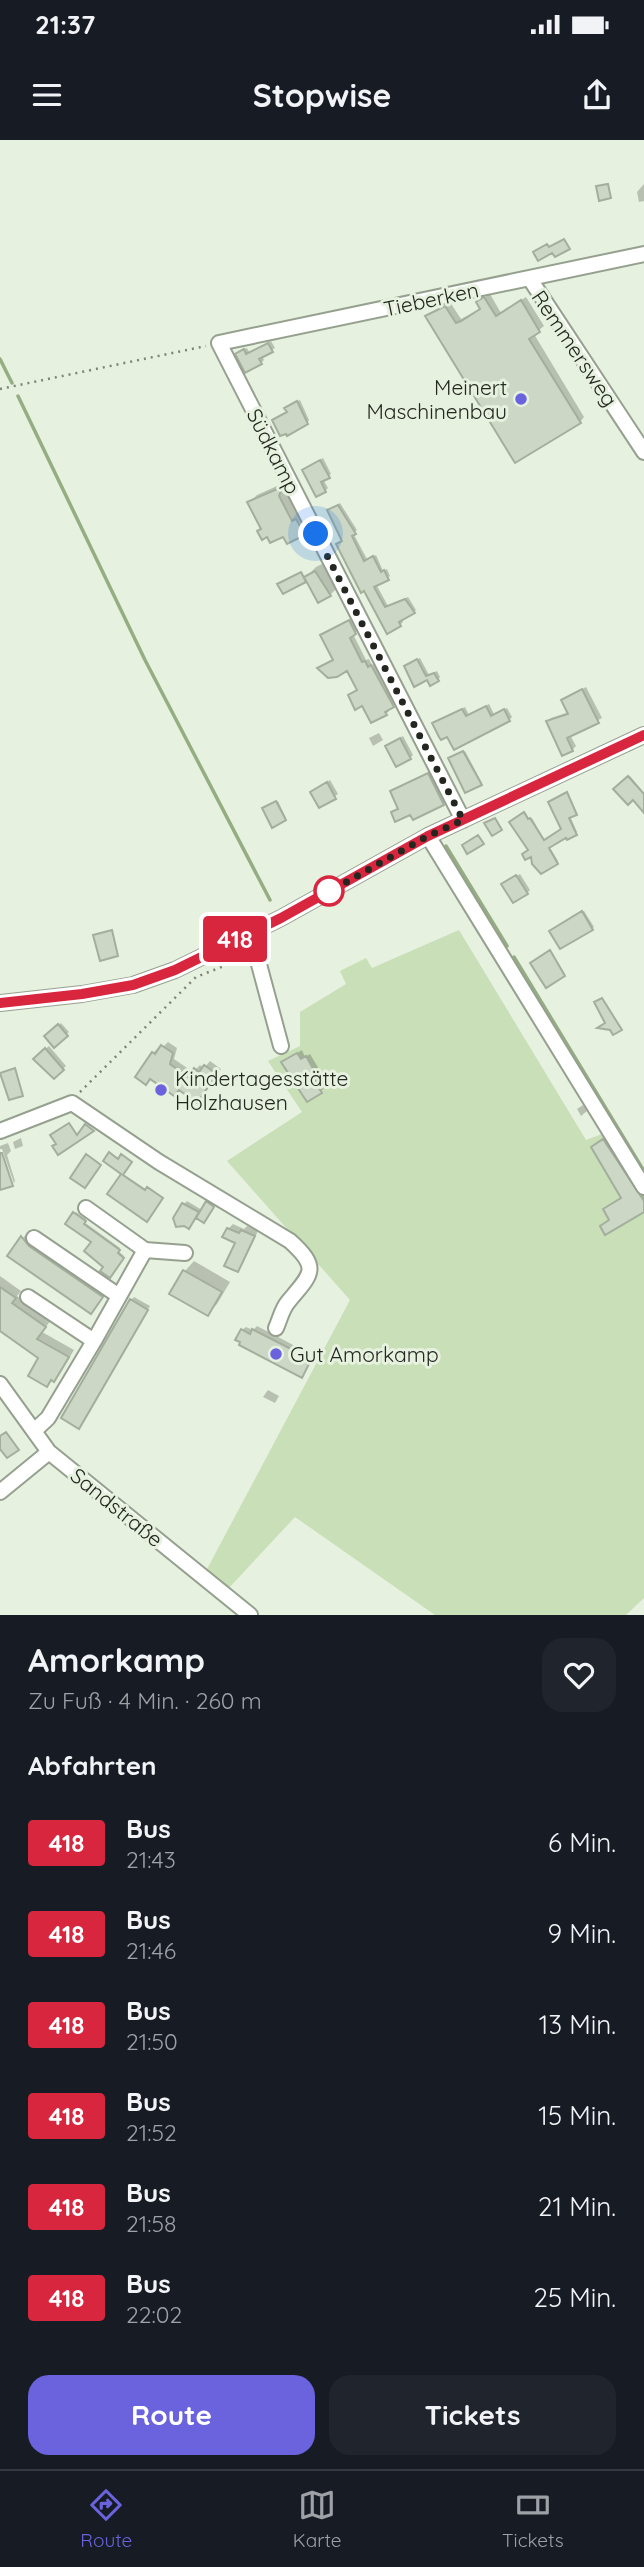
<!DOCTYPE html>
<html lang="de">
<head>
<meta charset="utf-8">
<style>
	:root { --surface:#171b24; --page:#20242c; --text:#f1f3f6; --muted:#9ea1a6; --line:#363941; --accent:#6a63dd }
	body { margin:0; font-family:Quicksand,sans-serif; background:var(--page); color:var(--text); height:100vh; display:flex; flex-direction:column; font-size:26px; white-space:nowrap }
	* { box-sizing:border-box; margin:0 }
	p { font-size:23px; color:var(--muted) }
	.icon { flex:none; width:38px; height:38px; fill:none; stroke:currentColor; stroke-width:2; stroke-linecap:round; stroke-linejoin:round }
	.map { position:relative; height:1475px; overflow:hidden }
	.panel { display:flex; flex-direction:column; background:var(--surface); flex:1 }
	.panel>* { flex:none }
	.badge { padding:0 14px; border-radius:5px; font-size:24px; line-height:46px }
	.you { position:absolute; width:35px; height:35px; margin:-18px; border:5px solid #fff; border-radius:50%; background:#1a73e8; box-shadow:0 0 0 10px #1a73e833 }
	.map>.badge { position:absolute; translate:-50% -50%; box-shadow:0 0 0 4px #fff }
	h2 { padding:0 28px; font-size:26px; line-height:63px }
	.round { display:grid; place-items:center; flex:none; width:74px; height:74px; border-radius:21px; background:var(--page) }
	.overview { display:flex; align-items:center; justify-content:space-between; height:119px; padding:0 28px }
	h1 { font-size:33px; font-weight:700; line-height:52px }
	.cta { display:flex; gap:14px; margin-top:auto; padding:14px 28px }
	.cta a { flex:1; height:80px; border-radius:21px; background:var(--accent); color:#fff; font-size:28px; font-weight:700; line-height:80px; text-align:center }
	.cta a+a { background:var(--page); color:var(--text) }
	ul { padding:0; list-style:none }
	li { display:flex; align-items:center; gap:21px; height:91px; padding:0 28px }
	li div { flex:1 }
	li b { display:block; font-size:26px }
	li em { font-style:normal }
	li .badge { min-width:77px; font-weight:700; text-align:center }
	.status { display:flex; justify-content:space-between; align-items:center; height:49px; padding:0 35px; background:var(--surface); direction:ltr }
	.status svg { height:19px; fill:currentColor }
	header { display:flex; justify-content:space-between; align-items:center; height:91px; padding:0 28px; background:var(--surface); font-size:32px; font-weight:700 }
	.tabs { display:flex; justify-content:space-around; align-items:center; height:98px; border-top:2px solid var(--line); background:var(--surface); font-size:19px; color:var(--muted) }
	.tabs a { display:grid; justify-items:center; gap:4px }
	.tabs .on { color:var(--accent) }
	.map>svg:first-child { display:block }
	.green { fill:#c8dfb7 }
	.shadow { fill:#0003 }
	.lines { fill:none; stroke-linecap:round; stroke-linejoin:round }
	.stream { stroke:#95ad82; stroke-width:3.5 }
	.building { fill:#cdd7c5; stroke:#a4ae9d; stroke-width:2 }
	.minor-casing { stroke:#96a08f; stroke-width:18 }
	.path { stroke:#7d8478; stroke-width:2.5; stroke-dasharray:2 5; stroke-linecap:butt }
	.minor { stroke:#fff; stroke-width:14 }
	.line-casing { stroke:#fff; stroke-width:16 }
	.line { stroke:#d7263d; stroke-width:10 }
	.walk { stroke:#232720; stroke-width:7; stroke-dasharray:0 12.6 }
	.poi-dot { fill:#6a63dd; stroke:#e7f1df; stroke-width:2.5 }
	.stop-dot { fill:#fff; stroke:#d7263d; stroke-width:3.5 }
	.labels { text-anchor:middle; dominant-baseline:central; stroke-width:6; stroke-linejoin:round; paint-order:stroke }
	.street-label { font-size:21px; fill:#232720; stroke:#e7f1df }
	.poi-label { font-size:21px; fill:#232720; stroke:#e7f1df; text-anchor:start }
</style>
</head>
<body>
<div class="status"><b>21:37</b><svg viewBox="0 0 49 12"><path d="M0 12V9h3v3zM5 12V6h3v6zM10 12V3h3v9zM15 12V0h3v12zM26 1h20v11H26zM47 4h2v5h-2z"/></svg></div>
<header><svg class="icon" aria-label="menu" viewBox="0 0 24 24"><path d="M4 6h16M4 12h16M4 18h16"/></svg>Stopwise<svg class="icon" aria-label="share" viewBox="0 0 24 24"><path d="M12 15V3M7 8l5-5 5 5M5 13v7h14v-7"/></svg></header>
<div class="map">
<svg width="644" height="1475" viewBox="0 0 644 1475">
	<rect width="100%" height="100%" fill="#e7f1df"/>
	<path class="green" d="M459,790l127,210 19,-7 39,64v401l-18,17h-191l-140,-98 -67,72 -22,-18 144,-271 -123,-139 75,-49 -34,-51 32,-15v-34l46,-28 -6,-13 26,-13 6,10z"/>
	<path class="shadow" d="M644,44v17l-5,1 -2,-10z
		M490,154l11,19 25,-16 18,29 -10,8 50,83 -4,5 -153,-106 23,-14 11,17 21,-11 1,-10z
		M271,201l4,7 -13,8 2,4 -3,3 -21,-12 7,-3 2,4z
		M300,260l9,20 -2,3 -33,-3 14,-8 1,-7z
		M323,318l8,16 -8,5 5,9 -3,3 -21,-21z
		M288,341l24,44 -8,8 -36,2 -19,-32 8,-8z
		M340,363l17,27 -4,3 14,26 9,-4 7,16 4,-2 3,7 -14,8 12,22 20,-9 8,13 -15,9 2,3 -3,3 -12,6 -59,-121z
		M326,422l14,23 -10,10 -12,6 -11,-22 -26,5 21,-12 3,6 11,-11z
		M353,478l6,12 -6,4 13,26 3,-1 3,6 3,-2 21,39 -8,6 1,3 -3,3 -27,-25 -11,-20 -28,-1 15,-9 -13,-24z
		M420,518l9,17 8,-4 3,6 -2,3 -10,-2 -20,-14z
		M586,547l16,31 -32,17 6,11 -4,4 -24,-29 3,-3 18,-6 -6,-12z
		M489,564l5,10 13,-6 5,9 -3,3 -61,14 -14,-10 31,-17 4,8z
		M379,593l4,7 -10,6 -4,-8z
		M403,596l10,19 -3,3 -23,-12z
		M465,611l17,32 -1,1 -30,-26z
		M430,632l15,30 -34,11 -16,-3 5,-2 -6,-19z
		M630,636l14,17v17l-11,-12 -17,-9z
		M330,640l8,14 -18,12 -8,-14z
		M568,653l9,20 -7,3 7,16 -10,6 -1,-2 -17,10 9,15 -17,11 -30,-50 15,-9 3,6 3,-1 13,23 18,-11 -12,-29z
		M278,661l8,17 -13,7 -8,-18z
		M520,734l10,16 -3,3 -21,-11z
		M584,771l10,16 -33,20 -8,-18z
		M551,811l14,23 -19,11 -13,-22z
		M61,883l8,9 -15,13 -8,-9z
		M168,902l9,6 -3,11 19,13 7,-7 4,3 6,-7 11,8 -19,27 -51,-19h-14l16,-24 5,-5 2,2z
		M49,906l17,20 -12,11 -19,-18z
		M302,910l3,7 5,-3 9,15 -4,4 9,15 -4,4 -33,-33z
		M583,965l4,6 -6,5 -4,-7z
		M608,997l36,55v18l-39,-1 18,-12 -26,-54z
		M21,998l2,8 -8,3 -2,-7z
		M8,1003l3,8 -4,4 8,26 -1,2 -12,-34h-2v-3z
		M123,1034l24,16 2,-2 14,9 -16,22 -37,-26z
		M209,1060l6,4 -9,14 -2,3 -8,-5 -7,11 -5,-23 3,-3 15,9z
		M76,1072l10,7 -2,3 36,26 -2,3 6,5 -14,20 -17,-35 -26,-17z
		M233,1084l11,5 3,-3 11,5 -16,34 -4,5 -1,-28 -9,-13z
		M29,1090l6,9 73,50 -10,16 -88,-49z
		M194,1121l36,21 -13,22 -9,9 -23,-42z
		M0,1136l21,15 -4,5 34,24 -9,12 32,18 -14,23 -14,12 -5,-27 -41,-36z
		M134,1157l16,9 -71,121 52,-127z
		M257,1186l42,22 -2,4 15,8 -10,16 -60,-34v-12l4,-3 7,3z
		M268,1250l11,6 -4,7 -12,-6z"/>
	<g class="lines">
		<path class="stream" d="M0,219l12,24
			M18,256l127,264 125,240
			M446,706l61,100
			M514,817l130,214"/>
	</g>
	<path class="building" d="M608,44l3,14 -12,3 -3,-15z
		M564,99l6,10 -15,8 -3,-4 -14,8 -5,-9 14,-8 2,3z
		M484,157l12,19 25,-16 19,32 -11,7 52,84 -66,40 -90,-147 20,-10 11,17 5,-2 19,-12 -4,-7z
		M268,203l5,9 -14,7 3,5 -17,9 -10,-19 9,-5 2,5z
		M297,261l11,23 -21,12 -1,-2 -6,2 -8,-16 15,-8 -3,-4z
		M320,320l10,18 -9,4 5,10 -10,5 -14,-27z
		M282,347l-3,9 13,25 4,-2 9,16 -18,9 -4,-7 -13,6 -3,-6 -5,3 -5,-9 4,-2 -14,-27z
		M338,365l18,29 -4,2 12,25 9,-5 8,16 3,-2 5,10 -15,7 11,20 20,-8 10,14 -16,9 2,4 -14,8 -23,-43 -3,2 -25,-49 6,-3 -15,-31z
		M315,431l16,25 -13,7 -14,-26z
		M301,432l5,10 -23,12 -6,-10z
		M349,480l7,14 -6,4 12,24 3,-1 3,6 3,-2 23,42 -9,5 2,3 -16,8 -9,-17 -7,4 -7,-15 9,-5 -10,-19 -10,6 -9,1 -11,-10 16,-8 -13,-25z
		M417,519l9,17 8,-3 5,8 -9,5 -3,-6 -13,7 -10,-21z
		M582,549l17,34 -32,15 6,13 -11,5 -16,-35 22,-7 -7,-14z
		M486,566l5,10 13,-7 6,12 -56,29 -7,-13 -6,3 -2,-3 -7,-14 30,-14 4,7z
		M400,598l11,21 -15,8 -11,-21z
		M463,611l19,34 -17,8 -17,-35z
		M428,633l16,32 -31,15 -3,-5 -15,7 -4,-10 7,-3 -8,-18z
		M628,636l16,18v19l-11,-13 -5,5 -15,-16z
		M327,642l9,17 -17,9 -9,-16z
		M567,652l10,23 -8,3 8,17 -10,5 -1,-2 -17,10 9,16 -17,10 -9,-10 -1,-7 -6,3 -3,-6 6,-4 -19,-28 15,-10 4,7 2,-1 14,22 17,-11 -13,-27z
		M276,661l10,19 -14,8 -10,-20z
		M495,678l7,12 -10,6 -8,-13z
		M478,695l6,9 -17,10 -5,-9z
		M516,735l12,19 -15,9 -12,-19z
		M582,771l11,19 -33,19 -11,-18z
		M112,790l6,26 -18,5 -7,-26z
		M550,810l15,26 -19,12 -16,-25z
		M602,858l20,32 -9,5 -3,-5 -13,-2 8,-5 -11,-21z
		M58,884l10,12 -14,12 -10,-12z
		M161,905l12,8 -3,11 18,13 6,-9 5,4 5,-7 13,9 -20,29 -18,-13 -5,6 -24,-17 -4,6 -11,-8 17,-25 3,2z
		M45,908l19,22 -10,9 -21,-20z
		M297,913l4,6 5,-3 10,18 -4,3 10,16 -15,9 -26,-40z
		M15,928l8,28 -14,4 -9,-27z
		M69,983l8,12 8,-11 9,7 -36,24 -6,-9 4,-2 -6,-9z
		M603,999l41,62v11l-39,23 -5,-9 9,-6 -6,-11 18,-11 -30,-51z
		M109,1012l9,7 3,-5 11,8 -9,13 22,15 2,-3 16,11 -16,24 -40,-28 14,-20 -18,-13z
		M0,1013h2l11,33 -13,4z
		M86,1014l15,11 -16,23 -15,-10z
		M206,1061l8,6 -10,16 -8,-5z
		M182,1063l17,9 -10,17 -5,-3 -8,1 -3,-9z
		M73,1072l13,9 -2,3 36,26 -2,3 6,5 -14,20 -10,-7 3,-4 -19,-16 7,-9 -26,-18z
		M227,1088l12,5 2,-3 14,6 -17,36 -14,-6 11,-23 -13,-6z
		M21,1096l8,10 74,51 -12,17 -84,-58z
		M183,1130l39,22 -14,24 -39,-22z
		M0,1147l16,11 -4,5 34,24 -9,12 32,18 -15,25 -3,-2 -4,7 -19,-11 10,-18 -38,-27z
		M130,1159l18,11 -69,119 -18,-11z
		M241,1189l9,5 2,-5 45,23 -3,4 15,8 -7,14 -63,-33 1,-3 -5,-2z
		M6,1292l13,18 -12,8 -7,-9v-13z"/>
	<g class="lines">
		<defs>
			<path id="minor" d="M530,139l114,173
				M463,680l-244,-477 425,-89
				M428,696l216,351
				M250,791l31,115
				M0,863l82,-9 51,-9 42,-15 106,-52 147,-82 216,-101
				M0,991l72,-28 87,59 131,79c31,28 21,33 -2,61 -6,7 -8,17 -12,26
				M86,1068l59,42 -51,91
				M34,1098l85,58
				M145,1110l40,3
				M28,1157l66,44 -46,77 -14,13
				M0,1244l49,68 201,163
				M0,1352l49,-40"/>
		</defs>
		<use href="#minor" class="minor-casing"/>
		<path class="path" d="M0,249l206,-43
			M80,952l116,-115 41,-16 4,-9"/>
		<use href="#minor" class="minor"/>
	</g>
	<g class="lines">
		<defs>
			<path id="line" d="M0,863l82,-9 51,-9 42,-15 106,-52 147,-82 216,-101"/>
		</defs>
		<use href="#line" class="line-casing"/>
		<use href="#line" class="line"/>
		<path class="walk" d="M316,394l147,286 -35,16 -103,58 4,-3"/>
	</g>
	<g class="poi-dot">
		<circle cx="521" cy="259" r="7"/>
		<circle cx="161" cy="950" r="7"/>
		<circle cx="276" cy="1214" r="7"/>
	</g>
	<circle class="stop-dot" cx="329" cy="751" r="14"/>
	<g class="labels">
		<g class="street-label">
			<text transform="translate(431 159) rotate(-12)">Tieberken</text>
			<text transform="translate(575 208) rotate(56)">Remmersweg</text>
			<text transform="translate(274 311) rotate(63)">Südkamp</text>
			<text transform="translate(117 1367) rotate(39)">Sandstraße</text>
		</g>
		<g class="poi-label">
			<text x="507" y="247" text-anchor="end">Meinert<tspan x="507" dy="24">Maschinenbau</tspan></text>
			<text x="175" y="938">Kindertagesstätte<tspan x="175" dy="24">Holzhausen</tspan></text>
			<text x="290" y="1214">Gut Amorkamp</text>
		</g>
	</g>
</svg>
<div class="you" style="left:316px;top:394px"></div>
<b class="badge" style="left:235px;top:799px;background:#d7263d;color:#fff">418</b>
</div>
<section class="panel">
<div class="overview"><div><h1>Amorkamp</h1><p>Zu Fuß · 4 Min. · 260 m</p></div><a class="round"><svg class="icon" aria-label="heart" viewBox="0 0 24 24"><path d="M12 20l-8-8c-3-5 5-10 8-4 3-6 11-1 8 4z"/></svg></a></div>
<h2>Abfahrten</h2>
<ul>
<li><span class="badge" style="background:#d7263d;color:#fff">418</span><div><b>Bus</b><p>21:43</p></div><em>6 Min.</em></li>
<li><span class="badge" style="background:#d7263d;color:#fff">418</span><div><b>Bus</b><p>21:46</p></div><em>9 Min.</em></li>
<li><span class="badge" style="background:#d7263d;color:#fff">418</span><div><b>Bus</b><p>21:50</p></div><em>13 Min.</em></li>
<li><span class="badge" style="background:#d7263d;color:#fff">418</span><div><b>Bus</b><p>21:52</p></div><em>15 Min.</em></li>
<li><span class="badge" style="background:#d7263d;color:#fff">418</span><div><b>Bus</b><p>21:58</p></div><em>21 Min.</em></li>
<li><span class="badge" style="background:#d7263d;color:#fff">418</span><div><b>Bus</b><p>22:02</p></div><em>25 Min.</em></li>
</ul>
<div class="cta"><a>Route</a><a>Tickets</a></div>
</section>
<nav class="tabs">
<a class="on"><svg class="icon" aria-label="directions" viewBox="0 0 24 24"><path d="M12 3l9 9-9 9-9-9zM9 14v-3h6M13 9l2 2-2 2"/></svg>Route</a>
<a><svg class="icon" aria-label="map" viewBox="0 0 24 24"><path d="M3 6l6-2 6 2 6-2v14l-6 2-6-2-6 2zM9 4v14M15 6v14"/></svg>Karte</a>
<a><svg class="icon" aria-label="tickets" viewBox="0 0 24 24"><path d="M3 7h18v10H3zM15 7v10"/></svg>Tickets</a>
</nav>
</body>
</html>
